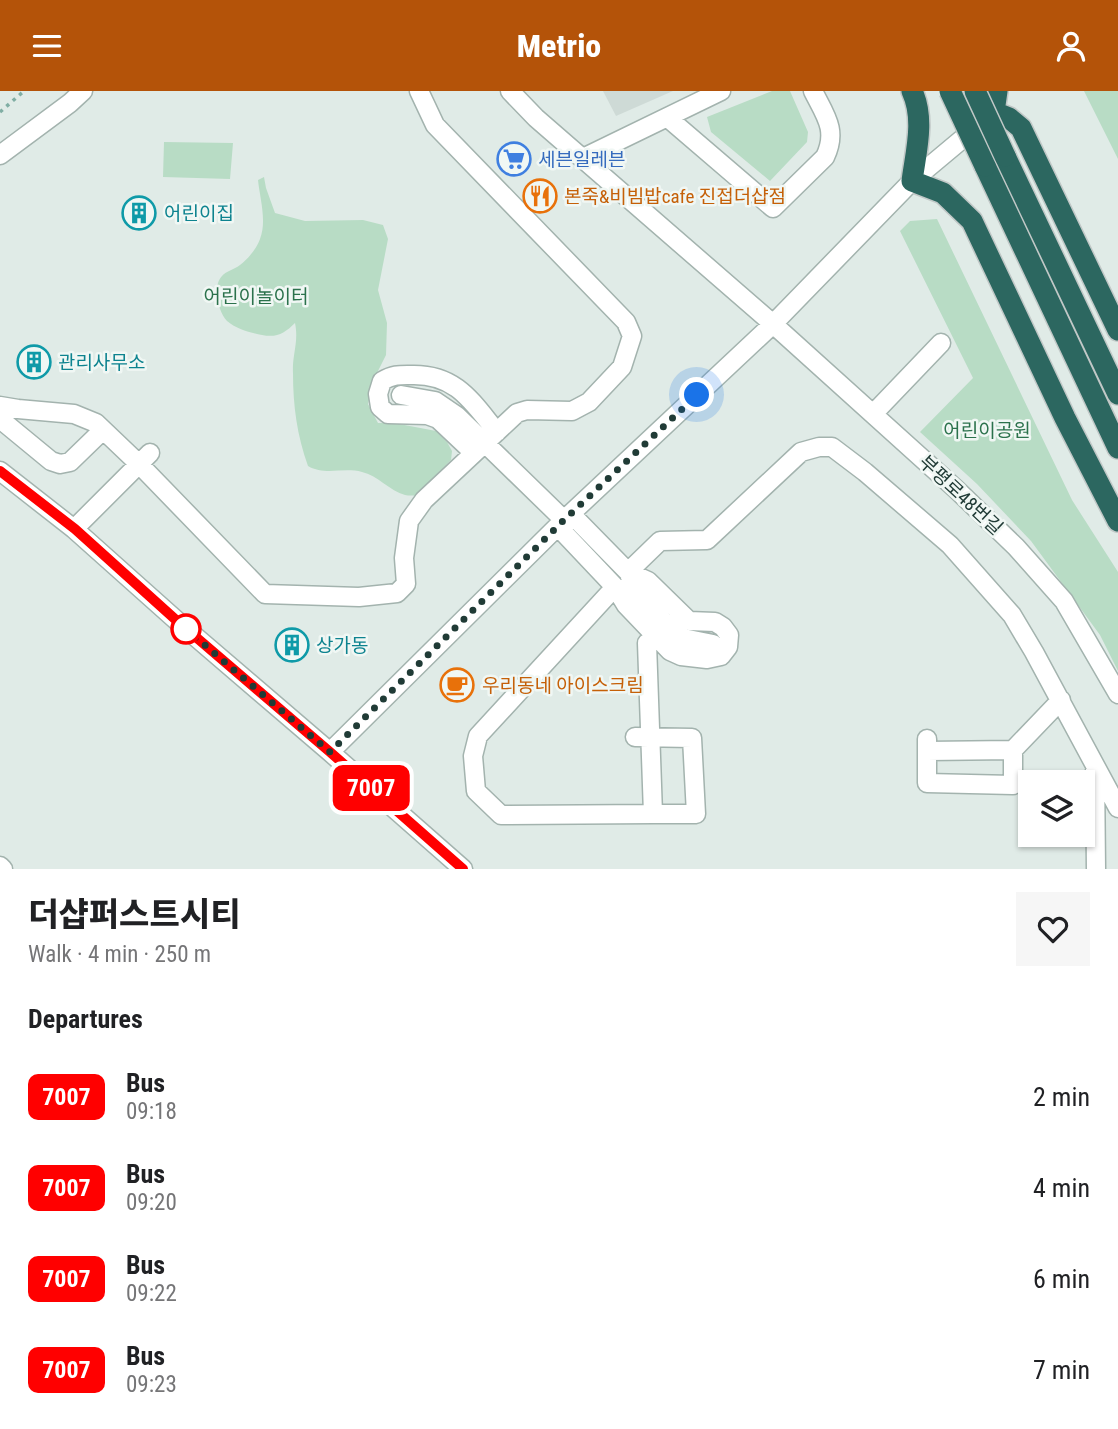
<!DOCTYPE html>
<html lang="en">
<head>
<meta charset="utf-8">
<style>
	:root { --surface:#fff; --page:#f6f6f6; --text:#202124; --muted:#757577; --accent:#b45309 }
	body { margin:0; font-family:"Roboto Condensed","Noto Sans KR",sans-serif; background:var(--page); color:var(--text); height:100vh; display:flex; flex-direction:column; font-size:26px; white-space:nowrap }
	* { box-sizing:border-box; margin:0 }
	p { font-size:23px; color:var(--muted) }
	.icon { flex:none; width:38px; height:38px; fill:none; stroke:currentColor; stroke-width:2; stroke-linecap:round; stroke-linejoin:round }
	.map { position:relative; height:778px; overflow:hidden }
	.drawer { display:flex; flex-direction:column; background:var(--surface); flex:1 }
	.drawer>* { flex:none }
	.badge { padding:0 14px; border-radius:10px; font-size:24px; line-height:46px }
	.buttons { position:absolute; left:1018px; top:679px; display:grid; gap:14px }
	.buttons a { display:grid; place-items:center; width:77px; height:77px; border-radius:0px; background:var(--surface); box-shadow:0 2px 5px #0004; font-size:35px }
	.you { position:absolute; width:35px; height:35px; margin:-18px; border:5px solid #fff; border-radius:50%; background:#1a73e8; box-shadow:0 0 0 10px #1a73e833 }
	.map>.badge { position:absolute; translate:-50% -50%; box-shadow:0 0 0 4px #fff }
	h2 { padding:0 28px; font-size:26px; line-height:63px }
	.round { display:grid; place-items:center; flex:none; width:74px; height:74px; border-radius:0px; background:var(--page) }
	.overview { display:flex; align-items:center; justify-content:space-between; height:119px; padding:0 28px }
	h1 { font-size:33px; font-weight:800; line-height:52px }
	ul { padding:0; list-style:none }
	li { display:flex; align-items:center; gap:21px; height:91px; padding:0 28px }
	li div { flex:1 }
	li b { display:block; font-size:26px }
	li em { font-style:normal }
	li .badge { min-width:77px; font-weight:700; text-align:center }
	header { display:flex; justify-content:space-between; align-items:center; height:91px; padding:0 28px; background:var(--accent); color:#fff; font-size:32px; font-weight:800 }
	.map>svg:first-child { display:block }
	.built { fill:#cedad6 }
	.green { fill:#b8dcc5 }
	.lines { fill:none; stroke-linecap:round; stroke-linejoin:round }
	.minor-casing { stroke:#a3b3ae; stroke-width:21 }
	.highway-casing { stroke:#c1c8c7; stroke-width:24 }
	.path { stroke:#80aea4; stroke-width:3.5; stroke-dasharray:3.5 5; stroke-linecap:butt }
	.minor { stroke:#fff; stroke-width:18 }
	.highway { stroke:#2c6760; stroke-width:21 }
	.highway-bridge-casing { stroke:#c1c8c7; stroke-width:24; stroke-linecap:butt }
	.highway-bridge { stroke:#2c6760; stroke-width:21 }
	.line-casing { stroke:#fff; stroke-width:16 }
	.line { stroke:#f00; stroke-width:10 }
	.walk { stroke:#203b36; stroke-width:7; stroke-dasharray:0 12.6 }
	.stop-dot { fill:#fff; stroke:#f00; stroke-width:3.5 }
	.labels { text-anchor:middle; dominant-baseline:central; stroke-width:5; stroke-linejoin:round; paint-order:stroke }
	.shop-label { font-size:19px; fill:#366cbe; stroke:#f0f7f4; text-anchor:start }
	.food-label { font-size:19px; fill:#c56008; stroke:#f0f7f4; text-anchor:start }
	.culture-label { font-size:19px; fill:#0d838f; stroke:#f0f7f4; text-anchor:start }
	.park-label { font-size:19px; fill:#2b724c; stroke:#f0f7f4 }
	.street-label { font-size:19px; fill:#203b36; stroke:#f0f7f4 }
</style>
</head>
<body>
<header><svg class="icon" aria-label="menu" viewBox="0 0 24 24"><path d="M4 6h16M4 12h16M4 18h16"/></svg>Metrio<svg class="icon" aria-label="person" viewBox="0 0 24 24"><circle cx="12" cy="8" r="4"/><path d="M4 21q1-7 8-7t8 7"/></svg></header>
<div class="map">
<svg width="1118" height="778" viewBox="0 0 1118 778">
	<rect width="100%" height="100%" fill="#e0ebe7"/>
	<path class="built" d="M603,0h70l-57,25z"/>
	<path class="green" d="M772,0h18l18,41 -1,10 -37,39 -59,-49 -4,-15z
		M1084,0h34v68z
		M164,51l69,1 -3,36 -67,-2z
		M264,86l2,11 9,25 30,8 58,-1 20,5 5,14 -10,51 9,33 -1,32 -11,22 -7,27 10,19h16l42,8 11,11 5,9 -1,9 -35,36c-4,-1 -7,0 -11,-1 -15,-4 -28,-20 -43,-23 -19,-5 -37,4 -54,-6 -11,-31 -15,-60 -15,-93 -1,-18 6,-31 2,-50 -10,10 -18,15 -33,12 -11,-2 -26,-6 -35,-14 -9,-9 -15,-35 -5,-45 4,-5 13,-7 18,-11 8,-6 17,-17 20,-26 7,-18 0,-40 -2,-59z
		M937,128l135,281 46,72v99l-18,-36 -69,-94 -54,-57 -57,-52 53,-54 -73,-147 10,-10z"/>
	<g class="lines">
		<defs>
			<path id="minor" d="M510,0l26,27 237,206 184,166 59,57 48,54 54,93
				M668,27l105,90 52,-51c13,-27 0,-42 -12,-66
				M0,64l70,-52 13,-12
				M583,67l138,-67
				M401,304l34,6 22,15 107,104h13l51,52 11,24 25,26 19,16 30,6
				M0,315l18,3 56,5 22,9 43,41 126,130 94,3 38,-4 9,-9 -2,-26 5,-37 15,-21 93,-87 10,-3 45,1 17,-9 33,-35 10,-31 -6,-14 -191,-197 -16,-34
				M873,323l68,-71
				M0,328l51,42 9,3 10,-2 33,-32
				M474,362l-36,-34 -11,-4 -39,-1 -8,-7 -2,-13 4,-13c12,-7 18,-6 32,-6 43,0 58,27 83,57
				M0,380l74,58 102,91 154,132 133,117
				M564,429l-1,12 52,55 9,4
				M74,438l76,-76
				M647,552l6,171 -152,1 -25,-24 -3,-35 5,-20 137,-149 11,18 44,46 11,5 26,3 14,-3 7,-9 1,-12 -6,-8 -8,-5 -26,-1 -41,-40 -20,-9 32,-31 47,-1 94,-88 18,-5h13l33,25 85,73 62,70 22,37 84,156
				M635,646l57,1 4,76h-43
				M927,648v44l86,2v-35l48,-50
				M927,660l86,-1
				M330,661l234,-232 209,-196 139,-143 67,-56
				M1095,679l1,99
				M0,775l3,3"/>
			<path id="highway" d="M912,0c13,28 4,60 0,90l31,12 29,28 93,197 53,103
				M997,0l-3,21 15,6 12,10 97,202
				M1005,65l113,238
				M985,75l133,282"/>
		</defs>
		<use href="#minor" class="minor-casing"/>
		<use href="#highway" class="highway-casing"/>
		<path class="path" d="M0,21l24,-21"/>
		<use href="#minor" class="minor"/>
		<use href="#highway" class="highway"/>
		<defs>
			<path id="highway-bridge" d="M950,0l35,75
				M975,0l30,65"/>
		</defs>
		<use href="#highway-bridge" class="highway-bridge-casing"/>
		<use href="#highway-bridge" class="highway-bridge"/>
	</g>
	<g class="lines">
		<defs>
			<path id="line" d="M0,380l75,58 101,91 154,132 133,117"/>
		</defs>
		<use href="#line" class="line-casing"/>
		<use href="#line" class="line"/>
		<path class="walk" d="M186,538l144,123 234,-232 133,-125"/>
	</g>
	<defs>
		<symbol id="supermarket-ring" viewBox="-11 -11 22 22"><circle r="9.5" fill="#f0f7f4" stroke="#3f7fe0" stroke-width="1.5"/><path d="M-6-5.5h2.5l.6 2H6L4.5 2H-2.5L-4.4-4H-6ZM-1.5 3.2a1.3 1.3 0 1 0 .1 0ZM3 3.2a1.3 1.3 0 1 0 .1 0Z" fill="#3f7fe0"/></symbol>
		<symbol id="restaurant-ring" viewBox="-11 -11 22 22"><circle r="9.5" fill="#f0f7f4" stroke="#e8710a" stroke-width="1.5"/><path d="M-5-6h1v4h1v-4h1v4h1v-4h1v5L-1.5 .5V6h-2V.5L-5-1ZM5-6V6H3V1.5H1.5Q1.5-4 5-6Z" fill="#e8710a"/></symbol>
		<symbol id="building-ring" viewBox="-11 -11 22 22"><circle r="9.5" fill="#f0f7f4" stroke="#0f9aa8" stroke-width="1.5"/><path d="M-4-6H4V6H1V3H-1V6H-4ZM-2.5-4.3h1.7v1.8h-1.7ZM.8-4.3h1.7v1.8H.8ZM-2.5-1h1.7V.8h-1.7ZM.8-1h1.7V.8H.8Z" fill="#0f9aa8"/></symbol>
		<symbol id="cafe-ring" viewBox="-11 -11 22 22"><circle r="9.5" fill="#f0f7f4" stroke="#e8710a" stroke-width="1.5"/><path d="M-5.5-4.5H6V0H3Q3 3.5 0 3.5H-2.5Q-5.5 3.5-5.5 0ZM3-3.2v2h1.7v-2ZM-6 4.5H4V6H-6Z" fill="#e8710a"/></symbol>
	</defs>
	<g fill-rule="evenodd">
		<use href="#supermarket-ring" x="495" y="49" width="38" height="38"/>
		<use href="#restaurant-ring" x="521" y="86" width="38" height="38"/>
		<use href="#building-ring" x="120" y="103" width="38" height="38"/>
		<use href="#building-ring" x="15" y="252" width="38" height="38"/>
		<use href="#building-ring" x="273" y="535" width="38" height="38"/>
		<use href="#cafe-ring" x="438" y="575" width="38" height="38"/>
	</g>
	<circle class="stop-dot" cx="186" cy="538" r="14"/>
	<g class="labels">
		<g class="shop-label">
			<text x="538" y="68">세븐일레븐</text>
		</g>
		<g class="food-label">
			<text x="564" y="105">본죽&amp;비빔밥cafe 진접더샵점</text>
			<text x="482" y="594">우리동네 아이스크림</text>
		</g>
		<g class="culture-label">
			<text x="164" y="122">어린이집</text>
			<text x="58" y="271">관리사무소</text>
			<text x="316" y="554">상가동</text>
		</g>
		<g class="park-label">
			<text x="256" y="205">어린이놀이터</text>
			<text x="987" y="339">어린이공원</text>
		</g>
		<g class="street-label">
			<text transform="translate(961 404) rotate(43)">부평로48번길</text>
		</g>
	</g>
</svg>
<div class="buttons">
<a><svg class="icon" aria-label="layers" viewBox="0 0 24 24"><path d="M12 4l9 5-9 5-9-5zM3 14l9 5 9-5"/></svg></a>
</div>
<div class="you" style="left:697px;top:304px"></div>
<b class="badge" style="left:371px;top:697px;background:#f00;color:#fff">7007</b>
</div>
<section class="drawer">
<div class="overview"><div><h1>더샵퍼스트시티</h1><p>Walk · 4 min · 250 m</p></div><a class="round"><svg class="icon" aria-label="heart" viewBox="0 0 24 24"><path d="M12 20l-8-8c-3-5 5-10 8-4 3-6 11-1 8 4z"/></svg></a></div>
<h2>Departures</h2>
<ul>
<li><span class="badge" style="background:#f00;color:#fff">7007</span><div><b>Bus</b><p>09:18</p></div><em>2 min</em></li>
<li><span class="badge" style="background:#f00;color:#fff">7007</span><div><b>Bus</b><p>09:20</p></div><em>4 min</em></li>
<li><span class="badge" style="background:#f00;color:#fff">7007</span><div><b>Bus</b><p>09:22</p></div><em>6 min</em></li>
<li><span class="badge" style="background:#f00;color:#fff">7007</span><div><b>Bus</b><p>09:23</p></div><em>7 min</em></li>
</ul>
</section>
</body>
</html>
